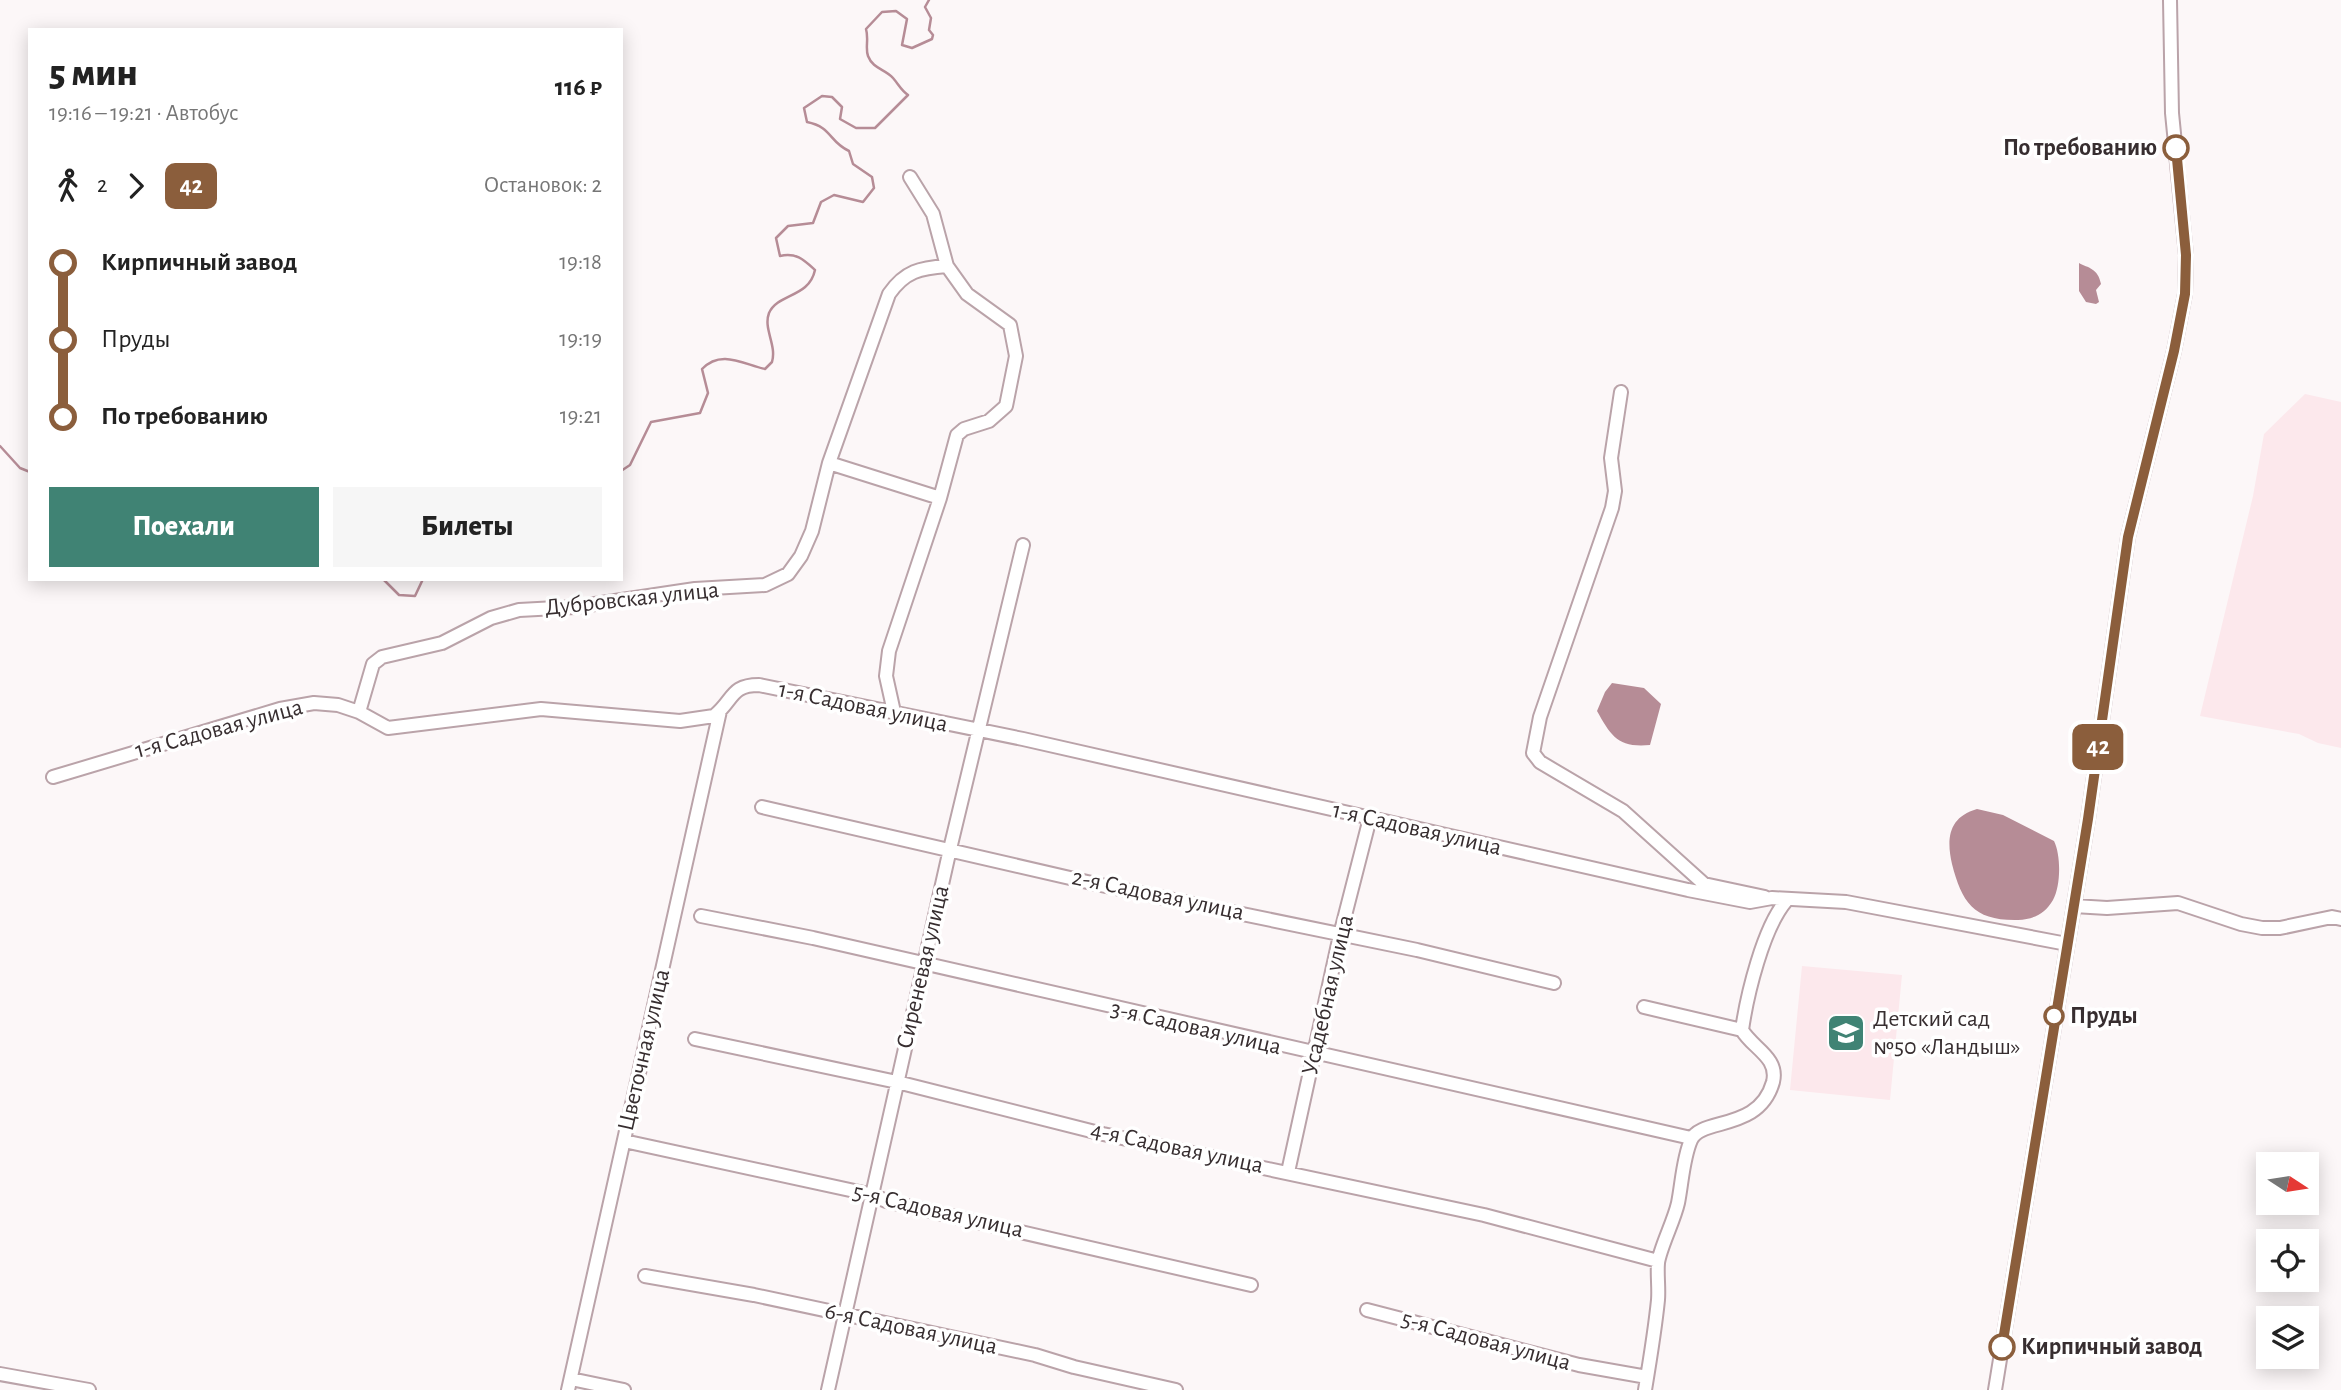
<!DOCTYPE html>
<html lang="ru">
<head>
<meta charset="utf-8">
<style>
	:root { --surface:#fff; --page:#f6f6f6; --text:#222; --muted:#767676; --accent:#408374 }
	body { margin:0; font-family:"Alegreya Sans",sans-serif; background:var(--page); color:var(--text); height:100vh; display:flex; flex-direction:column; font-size:26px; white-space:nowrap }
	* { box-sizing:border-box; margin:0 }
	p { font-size:23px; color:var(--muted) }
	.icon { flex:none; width:38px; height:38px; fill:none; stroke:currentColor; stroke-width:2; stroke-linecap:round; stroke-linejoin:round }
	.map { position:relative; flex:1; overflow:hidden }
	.side { position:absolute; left:28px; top:28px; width:595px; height:553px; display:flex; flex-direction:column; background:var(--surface); border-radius:0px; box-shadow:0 4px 18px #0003 }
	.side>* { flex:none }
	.badge { padding:0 14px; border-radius:10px; font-size:24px; line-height:46px }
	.needle { width:46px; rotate:102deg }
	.buttons { position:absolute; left:2256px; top:1152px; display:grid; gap:14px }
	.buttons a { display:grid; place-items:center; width:63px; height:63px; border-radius:0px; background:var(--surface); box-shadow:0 4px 18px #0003; font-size:35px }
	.map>.badge { position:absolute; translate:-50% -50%; box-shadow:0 0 0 4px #fff }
	.legs { display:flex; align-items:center; gap:10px; height:77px; padding:0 21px; font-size:23px }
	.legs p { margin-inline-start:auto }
	.headline { display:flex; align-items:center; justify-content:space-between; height:119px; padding:0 21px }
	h1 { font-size:38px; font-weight:800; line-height:52px }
	.button { display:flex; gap:14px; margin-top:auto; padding:14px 21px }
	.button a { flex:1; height:80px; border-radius:0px; background:var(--accent); color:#fff; font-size:28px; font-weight:800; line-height:80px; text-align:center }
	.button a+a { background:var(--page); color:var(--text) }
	ul { padding:0 21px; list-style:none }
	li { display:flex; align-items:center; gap:24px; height:77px; font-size:26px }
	li i { display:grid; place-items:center; width:10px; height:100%; margin:0 9px; background:currentColor }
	li i::after { content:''; width:18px; height:18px; margin:-9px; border:5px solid; border-radius:50%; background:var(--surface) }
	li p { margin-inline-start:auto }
	li:first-child i { background:linear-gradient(#0000 50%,currentColor 0) }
	li:last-child i { background:linear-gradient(currentColor 50%,#0000 0) }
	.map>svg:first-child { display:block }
	.built { fill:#fce8ec }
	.water { fill:#b68c96 }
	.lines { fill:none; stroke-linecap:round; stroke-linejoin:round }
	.stream { stroke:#b68c96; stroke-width:2.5 }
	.minor-casing { stroke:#baa3a9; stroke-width:16 }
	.minor { stroke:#fff; stroke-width:12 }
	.line-1-casing { stroke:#fff; stroke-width:16 }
	.line-1 { stroke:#8b5e3c; stroke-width:10 }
	.stop-1-dot { fill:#fff; stroke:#8b5e3c; stroke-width:3.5 }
	.labels { text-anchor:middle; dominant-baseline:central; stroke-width:7; stroke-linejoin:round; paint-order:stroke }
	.stop-label { font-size:24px; font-weight:bold; fill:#372e30; stroke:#fff; text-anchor:start }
	.street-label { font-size:24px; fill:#372e30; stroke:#fff }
	.poi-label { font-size:24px; fill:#372e30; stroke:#fff; text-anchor:start }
</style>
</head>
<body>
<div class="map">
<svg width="2341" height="1390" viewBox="0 0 2341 1390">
	<rect width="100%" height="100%" fill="#fcf7f8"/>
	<path class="built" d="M2305,394l36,8v346l-23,-5 -19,-9 -99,-18 53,-220 11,-62z
		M1802,966l100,9 -12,125 -100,-10z"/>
	<path class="water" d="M2079,263c9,5 19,5 22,21l-5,6 3,12 -3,2 -10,-2 -7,-11z
		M1612,683l32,5 17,16 -11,41c-32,3 -39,-9 -53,-34l8,-19z
		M1977,809l26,6 51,26c7,14 7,45 -1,59 -8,14 -19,19 -35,20 -44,1 -56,-17 -66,-56 -6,-26 -3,-47 25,-55z"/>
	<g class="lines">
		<path class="stream" d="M0,446l20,22 10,4
			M621,471l9,-6 21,-43 49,-9 8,-20 -6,-24c19,-20 41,-5 63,0l7,-7c5,-17 -9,-33 -3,-49 9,-20 40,-15 46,-43 -11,-10 -19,-18 -35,-14l-4,-18 12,-12 25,-3 8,-21 13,-7 29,7 11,-14 -2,-11 -19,-13 -4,-13c-20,-9 -17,-24 -42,-29l-3,-14 18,-12 10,1 10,10 -2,12 16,9h19l33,-33c-7,-5 -9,-10 -15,-17 -8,-9 -20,-9 -25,-22 -3,-8 1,-17 -2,-27l16,-17 14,-1 11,8 -5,26 10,3 20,-9 1,-4 -4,-5 2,-12 -6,-11 4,-7
			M383,579l16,16 16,1 8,-17"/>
		<defs>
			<path id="minor" d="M1621,392l-10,66 4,33 -3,17 -72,209 -7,36 7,9 83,49 81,73 61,13
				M940,498l-111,-35 60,-169c16,-23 31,-26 58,-28
				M359,712l14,-48 9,-7 60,-14 49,-25 28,-8 56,-3 120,-18 70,-4 23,-11 13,-18 11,-25 17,-68
				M894,712l-8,-36 3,-25 51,-153 17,-63 7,-6 25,-8 17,-15 10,-50 -6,-31 -43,-31 -20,-28 -14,-52 -23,-37
				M53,777l227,-68 34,-6 24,2 21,7 29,16 153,-19 139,12 34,-5c20,-16 16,-31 45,-31l264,54 665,151 62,12 22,-4 74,4 221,42
				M762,807l334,77 321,66 137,33
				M2074,906l33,2 71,-5 63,21 21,4h18l52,-11 9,2
				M701,916l112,22 878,200
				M1644,1007l98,23
				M695,1039l202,43 206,52 381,81 174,46
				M624,1141l249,54 13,6 365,84
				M1288,1172l52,-237 30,-117
				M645,1276l109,19 281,60 39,12 102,23
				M1367,1310l212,55 68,12
				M0,1374l89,16
				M571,1379l53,11
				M568,1390l152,-679
				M828,1390l122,-541 73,-304
				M1645,1390c5,-30 10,-60 13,-90 1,-12 -1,-25 0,-37 2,-15 16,-42 20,-60 4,-20 5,-45 13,-63 10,-23 68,-8 82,-58 6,-25 -21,-34 -31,-52 5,-35 21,-102 44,-129
				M1995,1390l93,-571 40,-282 46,-186 11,-57 1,-39 -14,-142 -2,-113"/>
		</defs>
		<use href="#minor" class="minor-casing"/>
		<use href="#minor" class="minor"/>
	</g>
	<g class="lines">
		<defs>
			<path id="line-1" d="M2002,1347l86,-528 40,-282 46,-186 11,-57 1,-39 -10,-107"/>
		</defs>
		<use href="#line-1" class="line-1-casing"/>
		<use href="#line-1" class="line-1"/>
	</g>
	<defs>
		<symbol id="school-square" viewBox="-11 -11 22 22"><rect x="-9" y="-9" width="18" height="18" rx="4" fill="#408374" stroke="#fff"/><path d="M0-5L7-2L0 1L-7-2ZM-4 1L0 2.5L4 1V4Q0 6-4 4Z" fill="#fff"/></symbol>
	</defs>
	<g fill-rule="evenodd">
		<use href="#school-square" x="1824" y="1011" width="44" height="44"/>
	</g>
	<g class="stop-1-dot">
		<circle cx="2176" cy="148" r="12"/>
		<circle cx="2054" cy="1016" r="9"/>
		<circle cx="2002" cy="1347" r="12"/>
	</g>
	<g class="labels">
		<g class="stop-label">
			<text x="2157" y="148" text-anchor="end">По требованию</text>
			<text x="2070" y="1016">Пруды</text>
			<text x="2021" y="1347">Кирпичный завод</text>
		</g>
		<g class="street-label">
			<text transform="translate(632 599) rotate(-6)">Дубровская улица</text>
			<text transform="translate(863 707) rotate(12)">1-я Садовая улица</text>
			<text transform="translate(219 729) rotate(-15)">1-я Садовая улица</text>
			<text transform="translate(1417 829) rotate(13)">1-я Садовая улица</text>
			<text transform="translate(1158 895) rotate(12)">2-я Садовая улица</text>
			<text transform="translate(923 967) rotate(-77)">Сиреневая улица</text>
			<text transform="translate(1328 995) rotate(-77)">Усадебная улица</text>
			<text transform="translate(1196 1028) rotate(13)">3-я Садовая улица</text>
			<text transform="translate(644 1050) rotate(-77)">Цветочная улица</text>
			<text transform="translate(1177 1148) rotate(12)">4-я Садовая улица</text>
			<text transform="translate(938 1211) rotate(13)">5-я Садовая улица</text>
			<text transform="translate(911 1329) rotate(12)">6-я Садовая улица</text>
			<text transform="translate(1486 1341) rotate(15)">5-я Садовая улица</text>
		</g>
		<g class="poi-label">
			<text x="1873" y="1019">Детский сад<tspan x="1873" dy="28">№50 «Ландыш»</tspan></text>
		</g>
	</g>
</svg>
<div class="buttons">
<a><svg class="needle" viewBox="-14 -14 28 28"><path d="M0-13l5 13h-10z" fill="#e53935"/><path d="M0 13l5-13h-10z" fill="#767676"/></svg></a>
<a><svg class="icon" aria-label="locate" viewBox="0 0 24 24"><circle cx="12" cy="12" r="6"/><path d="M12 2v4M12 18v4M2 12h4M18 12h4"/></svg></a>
<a><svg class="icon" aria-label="layers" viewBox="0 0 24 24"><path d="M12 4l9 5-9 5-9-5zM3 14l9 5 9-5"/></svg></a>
</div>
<b class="badge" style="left:2098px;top:747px;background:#8b5e3c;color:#fff">42</b>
<section class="side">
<div class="headline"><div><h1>5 мин</h1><p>19:16 – 19:21 · Автобус</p></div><b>116 ₽</b></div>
<div class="legs"><svg class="icon" aria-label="walk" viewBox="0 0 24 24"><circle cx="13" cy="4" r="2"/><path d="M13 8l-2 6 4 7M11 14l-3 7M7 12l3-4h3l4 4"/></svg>2<svg class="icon" aria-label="forward" viewBox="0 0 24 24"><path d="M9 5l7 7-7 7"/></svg><b class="badge" style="background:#8b5e3c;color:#fff">42</b><p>Остановок: 2</p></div>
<ul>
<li><i style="color:#8b5e3c"></i><b>Кирпичный завод</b><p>19:18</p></li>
<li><i style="color:#8b5e3c"></i><span>Пруды</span><p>19:19</p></li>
<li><i style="color:#8b5e3c"></i><b>По требованию</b><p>19:21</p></li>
</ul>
<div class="button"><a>Поехали</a><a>Билеты</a></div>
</section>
</div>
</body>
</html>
